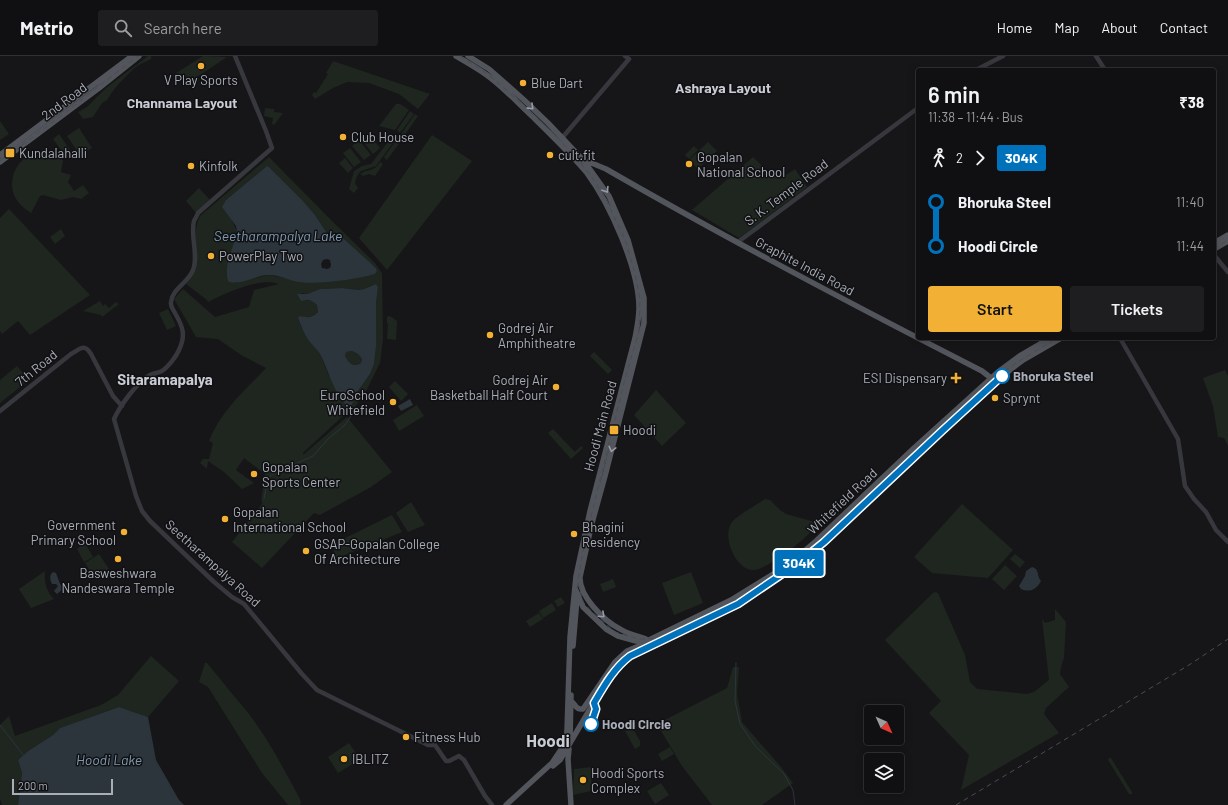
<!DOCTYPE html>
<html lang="en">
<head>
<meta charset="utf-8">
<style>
	:root { --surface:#101012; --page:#1e1e20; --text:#f1f3f6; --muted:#9c9d9f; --line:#303032; --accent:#f2b134 }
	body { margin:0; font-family:Barlow,sans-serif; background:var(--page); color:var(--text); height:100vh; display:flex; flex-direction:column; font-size:15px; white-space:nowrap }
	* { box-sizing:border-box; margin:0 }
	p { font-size:13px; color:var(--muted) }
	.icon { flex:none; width:22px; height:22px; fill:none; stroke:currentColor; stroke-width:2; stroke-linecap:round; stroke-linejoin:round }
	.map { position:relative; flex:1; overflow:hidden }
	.side { position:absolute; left:916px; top:12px; width:300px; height:272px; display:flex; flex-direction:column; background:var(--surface); border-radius:4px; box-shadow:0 2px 10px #0003,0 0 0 1px var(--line) }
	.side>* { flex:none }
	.badge { padding:0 8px; border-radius:3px; font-size:14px; line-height:26px }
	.needle { width:26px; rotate:135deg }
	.tools { position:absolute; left:864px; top:649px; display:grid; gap:8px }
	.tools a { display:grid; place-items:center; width:40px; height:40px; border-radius:4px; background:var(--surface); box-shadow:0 2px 10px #0003,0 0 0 1px var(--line); font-size:20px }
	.scale { position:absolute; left:12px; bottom:10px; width:101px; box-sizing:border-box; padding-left:4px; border:2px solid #a8adb8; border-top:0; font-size:11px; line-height:14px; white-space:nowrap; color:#a8adb8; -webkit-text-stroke:3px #111113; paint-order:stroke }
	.map>.badge { position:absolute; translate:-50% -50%; box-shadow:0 0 0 2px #fff }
	.legs { display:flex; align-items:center; gap:6px; height:44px; padding:0 12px; font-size:13px }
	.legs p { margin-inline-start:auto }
	.head { display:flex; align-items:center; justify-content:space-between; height:68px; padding:0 12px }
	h1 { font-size:22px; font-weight:600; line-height:30px }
	.action { display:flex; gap:8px; margin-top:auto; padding:8px 12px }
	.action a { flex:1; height:46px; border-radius:4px; background:var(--accent); color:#111; font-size:16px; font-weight:600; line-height:46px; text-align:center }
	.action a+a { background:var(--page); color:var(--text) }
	ul { padding:0 12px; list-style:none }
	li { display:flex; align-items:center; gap:14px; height:44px; font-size:15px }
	li i { display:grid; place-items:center; width:6px; height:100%; margin:0 5px; background:currentColor }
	li i::after { content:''; width:10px; height:10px; margin:-5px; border:3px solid; border-radius:50%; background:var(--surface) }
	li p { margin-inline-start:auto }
	li:first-child i { background:linear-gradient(#0000 50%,currentColor 0) }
	li:last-child i { background:linear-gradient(currentColor 50%,#0000 0) }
	header { display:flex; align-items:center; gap:24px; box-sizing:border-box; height:56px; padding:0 20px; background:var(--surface); border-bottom:1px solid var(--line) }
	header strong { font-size:19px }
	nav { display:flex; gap:22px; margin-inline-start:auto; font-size:14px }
	.search { width:280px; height:36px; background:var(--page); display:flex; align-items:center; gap:10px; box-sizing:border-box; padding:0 14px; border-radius:4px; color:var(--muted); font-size:15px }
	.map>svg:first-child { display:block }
	.green { fill:#1e261f; fill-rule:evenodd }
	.water { fill:#2c353c; fill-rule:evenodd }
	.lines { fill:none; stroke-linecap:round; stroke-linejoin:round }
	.stream { stroke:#2c353c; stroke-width:1 }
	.minor { stroke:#37383d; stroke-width:4.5 }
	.major { stroke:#53555c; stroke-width:5.5 }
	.rail { stroke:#4a4c52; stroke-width:1; stroke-dasharray:5 4; stroke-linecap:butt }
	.oneway { stroke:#979ba6 }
	.line-1-casing { stroke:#fff; stroke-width:9 }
	.line-1 { stroke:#0072bc; stroke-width:6 }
	.poi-dot { fill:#f2b134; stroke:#111113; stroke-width:1.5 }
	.stop-1-dot { fill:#fff; stroke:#0072bc; stroke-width:2 }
	.labels { text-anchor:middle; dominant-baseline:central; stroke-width:3; stroke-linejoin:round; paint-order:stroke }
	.poi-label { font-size:13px; fill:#a8adb8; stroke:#111113; text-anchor:start }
	.street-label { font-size:13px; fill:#a8adb8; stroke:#111113 }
	.stop-label { font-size:13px; font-weight:bold; fill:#a8adb8; stroke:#111113; text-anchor:start }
	.neighbourhood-label { font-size:14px; font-weight:bold; fill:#c9ccd4; stroke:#111113 }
	.water-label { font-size:14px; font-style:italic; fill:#7f9bb3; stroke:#111113 }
	.quarter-label { font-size:15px; font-weight:bold; fill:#c9ccd4; stroke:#111113 }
	.district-label { font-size:17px; font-weight:bold; fill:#c9ccd4; stroke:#111113 }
</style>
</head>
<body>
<header>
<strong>Metrio</strong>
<div class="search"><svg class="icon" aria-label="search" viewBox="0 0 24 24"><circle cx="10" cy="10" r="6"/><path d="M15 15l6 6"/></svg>Search here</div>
<nav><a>Home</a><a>Map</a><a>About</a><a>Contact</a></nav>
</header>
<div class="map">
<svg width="1228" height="749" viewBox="0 0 1228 749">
	<rect width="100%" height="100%" fill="#161618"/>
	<path class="green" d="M148,0h3v3l-14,7 -10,9 -12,13 -8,12 -5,3 -9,14 -10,2 -5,-7 9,-5 19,-19z
		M203,0l24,1 -42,28 -12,-10z
		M333,5l97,33 -12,15 -19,-15 -30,-11 -22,-1 -14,6 -18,11 -3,-4 2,-3 2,1 12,-19 -2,-1z
		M396,48h4l9,6 -14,20 -16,-4z
		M265,52l9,1v3l9,1 -9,12 -2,-1 1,-6 -9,-2z
		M410,55l4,3 -14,19 -3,-3z
		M415,58l3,2 -14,20 -3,-2z
		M0,65l9,13 -9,6z
		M79,72l13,20 -8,5 -6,-1 -11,-16z
		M368,77l12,15 -7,6 -12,-15z
		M395,77l3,3 -22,30 -15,5 -4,5 -2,7 3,5 -4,5 -5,-4 5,-18 8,-5 9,-2z
		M59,78l14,20 -2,4 -5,-1 -13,-18z
		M432,79l40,26 -85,109 -28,-32z
		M398,82l3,3 -14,19 -3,-3z
		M359,84l12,15 -7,5 -12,-14z
		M708,86l9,9 -19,18 -9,-9z
		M694,90l4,4 -9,9 -4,-4z
		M350,92l11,14 -7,5 -11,-14z
		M57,96l6,9 -2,11 10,3 -3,7 6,9 9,-6 6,8 -8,6 -8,-2 -12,3 -18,-5 -3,1 -9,17c-4,-3 -9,-6 -12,-10 -13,-15 -7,-39 11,-48 8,-4 18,-3 27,-3z
		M269,101l65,66 41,40 7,10 1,66 -3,24 -14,28 -11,16 -10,7 -42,39v2l44,-38 45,55 -21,15 -51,28 -6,-2 -52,55 -30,-26 30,-38c-2,-11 4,-20 3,-30l-21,-16 -8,12 18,13 -12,6 -18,-17 -16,-11 -1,7h-1l-6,-5 3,-4h6l4,-16 -4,-2c11,-29 36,-51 57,-73l-25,-13 -23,-16 -22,-2 -22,-38 9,-10 32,28 34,-10 5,-17 25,-6c-19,-7 -53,9 -71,18l-1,-2 -21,-16c20,-24 2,-45 14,-68zM267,110l2,1 34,34 12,14 12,18 15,4 34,31 1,3 -2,3 -38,6 -29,2 -40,-7 -33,8 -5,-28 6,-15 1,-9 -5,-10 -6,-21zM376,228l2,3 -2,16v44l-2,17 -4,10 -15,21 -3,10 -24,-31 -6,-16 -4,-7 -9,-11 -7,-11 -4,-11c8,0 14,0 20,-6l-1,-7 -4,-4 -7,-1 -5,-7 6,1 13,-5 22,-1 17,2 5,-1z
		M753,101l19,19 8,3 15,-10 12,18 -68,51 -47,-28z
		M345,102l8,10 -5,5 -9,-10z
		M380,106l3,2 -8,12 -6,-2 -6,2 -3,-2c9,-6 13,-1 20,-12z
		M199,132l11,12 -14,13 -10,-12z
		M9,153l81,86 -60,40 -12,-14 -16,13 -2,-3v-113z
		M61,173l4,7 -10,8 -5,-7z
		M100,245l3,5 2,-2 4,4 7,-6 3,2 -17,13 -1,-2 -18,-4z
		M168,253l8,17 -9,4 -8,-17z
		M390,260l7,5 -1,19 -9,-1 1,-15 -1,-1v-6z
		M352,295l6,3 4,5 -1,4c-8,5 -12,0 -16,-7l1,-4z
		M594,296l18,18 -4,4 -18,-18z
		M17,310l12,14 -29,23v-23z
		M1225,314l3,6v70l-4,-8 -6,-1 -5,-31 -10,-28z
		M395,325l13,13 -7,7 -12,-14z
		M656,334l30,33 -24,23 -28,-31z
		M417,349l7,11 -25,15 -6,-11z
		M553,373l22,23 6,-6 2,2 -12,11 -23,-26z
		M765,443l5,1 10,10 6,4 29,8c-1,2 -2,6 -3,8 -8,11 -45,39 -58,40 -18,1 -33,-34 -22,-48 7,-8 23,-16 33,-23z
		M411,446l14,23 -17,7 -12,-19z
		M962,448l51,46 -25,28 -56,-5 -18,-16z
		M392,459l10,17 -69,28 2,-17z
		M85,487l8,14 -9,5 -7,-13z
		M99,498l10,15 -14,9 -10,-15z
		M1015,498l10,8 -5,6 -10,-9z
		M1005,509l12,11 -13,14 -12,-11z
		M45,515c-1,11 1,20 9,28l-23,9 -12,-19z
		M691,516l12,31 -29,12 -12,-32z
		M613,523l3,8 -13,5 -3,-8z
		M934,536l4,1 27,62 5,27 7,7 50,5 7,-2 15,-12 -7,-61 3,4 10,-3v-11l11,13 -2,36 -3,9 -1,7 9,13 -23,21 -2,6 15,19 -98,57 8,-35 -40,-42 12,-12 -56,-61z
		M561,541l4,6 -7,4 -4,-6z
		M552,547l4,7 -13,8 -4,-7z
		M539,557l4,6 -13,8 -4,-6z
		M151,600l28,25 -31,36 -29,-10 -59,21 -7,7 -25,16 -10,9 4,13 -4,32h-16l-2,-6v-74l9,-9 6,20 86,-31 17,-10z
		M205,607h2c11,13 21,26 32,39 25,28 43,64 61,97l1,4 -1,2h-12l-26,-32 -54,-86 -9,-5z
		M733,611h6l-2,27 5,28 39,45 12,16 -31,22h-50l-30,-39 -25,-42 70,-36z
		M632,671l8,14v5l-5,3 -10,-18z
		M349,687l12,18 -8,5 -2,-1 -13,8 -10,-16z
		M670,691l4,7 -12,7 -4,-7z
		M1109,702h2l21,34v2h-3l-21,-34z
		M592,711l-1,24 -18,4 1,-26z
		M661,727l8,12 -14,9 -8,-13z"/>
	<path class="water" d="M267,110l2,1 34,34 12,14 12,18 15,4 34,31 1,3 -2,3c-16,5 -59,11 -76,8 -11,-2 -22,-8 -33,-7 -11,2 -30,11 -38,6 -5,-17 7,-35 9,-50l-1,-5 -14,-19 4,-7zM327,203l3,1 1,5 -1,3 -3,1 -5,-1 -1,-4 2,-4z
		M376,228l2,3 -2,16v44l-2,17 -4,10 -15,21 -3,10 -2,2c-13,-5 -23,-40 -29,-51 -3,-6 -8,-10 -12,-15 -5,-7 -8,-15 -11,-23l2,-2c8,2 12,2 18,-4l-1,-7c-5,-5 -9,-6 -16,-4l-4,-7h10l13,-5 22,-1 17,2 5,-1zM352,295l6,3 4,5 -1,4c-8,5 -12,0 -16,-7l1,-4z
		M410,343l3,6 -12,6 -3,-5z
		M1032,511c8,2 4,8 9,14 -4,8 -11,12 -20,8l-2,-3 6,-10 1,-5z
		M53,516l3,1 4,11 4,4 -7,6 -3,-3 4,-5 -2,-2h-4c-2,-4 -3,-9 1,-12z
		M119,651l29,10 8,43 23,40 5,5h-166l4,-32 -4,-13 10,-9 25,-16 7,-7z"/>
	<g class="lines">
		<path class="stream" d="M264,443l4,-21 5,-4 40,-18 15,-17 17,-14 6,-9 -1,-11
			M736,607l-1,38 5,23 16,23 28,27 9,16 2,15
			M0,669l24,31"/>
		<path class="minor" d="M235,0l31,75 6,17 -74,65c-1,3 -3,6 -4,8 -4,15 5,35 -1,49 -4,12 -21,19 -22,32 -1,4 2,7 4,11 8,14 11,22 4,37 -3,7 -11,17 -17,21 -4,2 -8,2 -12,4 -13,7 -30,31 -36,44l22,77 6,15 8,10 64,61 18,15 12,7 58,70 15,16 111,55h7l11,16h3l10,-5 5,4 21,36 7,9
			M1096,0l9,14
			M976,14l27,-14
			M562,82l67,-79 -4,-3
			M738,186l180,-134
			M1214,199l14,17
			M1120,282l58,101 7,47 9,13 12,13 10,18 12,12
			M0,355l71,-57c9,-5 13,-11 20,0l22,42 9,10"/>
		<path class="major" d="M456,0c12,7 25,14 36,23 15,12 28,26 42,39 18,18 37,36 53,55 23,31 52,96 52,135 0,10 -2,20 -4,30l-45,173 -14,65 -6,61 -3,94 -1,11 -14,21 -46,42
			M468,0l21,13 34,30 25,24 34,36 24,10c123,71 249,137 376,202l9,7
			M0,99l132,-99
			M584,105l25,35 19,44 16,58v25l-2,8 -37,145 -13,47 -12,54c-1,19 24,44 40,52 8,5 18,7 26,10
			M0,106l99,-74 40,-32
			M1214,187l14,-8
			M1214,193l14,-8
			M575,532l8,19 23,22 12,7 18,5 13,-1 82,-40 57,-35 28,-24 98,-93 84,-76 23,-17 29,-17
			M573,590l4,-47
			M571,645c5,3 4,9 12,8l32,-47 12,-11 19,-8 4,1
			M570,684l1,-45
			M569,693l-1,10 3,46
			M553,710l7,-6c11,-19 22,-37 33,-56 11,-18 20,-36 37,-48l108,-52 59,-40 27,-22 119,-112 67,-60 13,-10 38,-22"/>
		<path class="rail" d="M460,0l26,17 18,15 51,47 34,38 18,28 9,20 9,18 10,35 5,26 -1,32 -13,43 -40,162 -7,36 -1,10 5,19 9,10 23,20 24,7h9l12,-2 33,-13 61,-32 38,-23 55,-52 153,-141 16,-13 41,-25
			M0,105l57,-42 81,-63
			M1214,193l14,-9
			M956,749l233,-140 39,-26"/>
	</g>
	<defs><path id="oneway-chevron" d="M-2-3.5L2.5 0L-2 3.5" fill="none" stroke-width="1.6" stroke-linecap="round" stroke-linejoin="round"/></defs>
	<g class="oneway">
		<use href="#oneway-chevron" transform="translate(531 51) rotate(44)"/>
		<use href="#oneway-chevron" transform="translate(606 134) rotate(58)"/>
		<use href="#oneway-chevron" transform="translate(612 393) rotate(104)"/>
		<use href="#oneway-chevron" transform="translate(602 559) rotate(43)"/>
	</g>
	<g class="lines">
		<defs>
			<path id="line-1" d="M591,668l5,-15 -2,-6c10,-17 20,-35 36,-47l108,-52 59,-40 27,-22 119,-112 59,-54"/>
		</defs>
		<use href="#line-1" class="line-1-casing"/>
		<use href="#line-1" class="line-1"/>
	</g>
	<g class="poi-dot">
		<circle cx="201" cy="10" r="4"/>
		<circle cx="523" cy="27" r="4"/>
		<circle cx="343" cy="81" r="4"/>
		<rect x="5" y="92" width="10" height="10" rx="2"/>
		<circle cx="550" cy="99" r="4"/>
		<circle cx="689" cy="108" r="4"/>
		<circle cx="191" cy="110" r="4"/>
		<circle cx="211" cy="200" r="4"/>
		<circle cx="490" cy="279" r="4"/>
		<path d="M954 316h4v4h4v4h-4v4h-4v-4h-4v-4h4z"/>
		<circle cx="556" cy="331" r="4"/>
		<circle cx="995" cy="342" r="4"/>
		<circle cx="393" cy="346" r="4"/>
		<rect x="609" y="369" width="10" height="10" rx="2"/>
		<circle cx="254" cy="418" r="4"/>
		<circle cx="225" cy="463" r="4"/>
		<circle cx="124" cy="476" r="4"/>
		<circle cx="574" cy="478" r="4"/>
		<circle cx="306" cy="495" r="4"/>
		<circle cx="118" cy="503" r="4"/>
		<circle cx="406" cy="681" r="4"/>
		<circle cx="344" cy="703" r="4"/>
		<circle cx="583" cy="724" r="4"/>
	</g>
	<g class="stop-1-dot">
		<circle cx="1002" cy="320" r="7"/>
		<circle cx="591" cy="668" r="7"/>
	</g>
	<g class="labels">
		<g class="poi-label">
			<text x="201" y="24" text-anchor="middle">V Play Sports</text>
			<text x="531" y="27">Blue Dart</text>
			<text x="351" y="81">Club House</text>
			<text x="19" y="97">Kundalahalli</text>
			<text x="558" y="99">cult.fit</text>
			<text x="697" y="101">Gopalan<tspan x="697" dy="15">National School</tspan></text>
			<text x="199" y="110">Kinfolk</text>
			<text x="219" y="200">PowerPlay Two</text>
			<text x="498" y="272">Godrej Air<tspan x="498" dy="15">Amphitheatre</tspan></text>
			<text x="947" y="322" text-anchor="end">ESI Dispensary</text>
			<text x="548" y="324" text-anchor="end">Godrej Air<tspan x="548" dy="15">Basketball Half Court</tspan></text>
			<text x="385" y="339" text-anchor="end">EuroSchool<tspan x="385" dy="15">Whitefield</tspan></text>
			<text x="1003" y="342">Sprynt</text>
			<text x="623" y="374">Hoodi</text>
			<text x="262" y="411">Gopalan<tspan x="262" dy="15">Sports Center</tspan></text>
			<text x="233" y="456">Gopalan<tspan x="233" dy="15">International School</tspan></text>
			<text x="116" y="469" text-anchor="end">Government<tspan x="116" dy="15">Primary School</tspan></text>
			<text x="582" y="471">Bhagini<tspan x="582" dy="15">Residency</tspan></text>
			<text x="314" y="488">GSAP-Gopalan College<tspan x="314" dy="15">Of Architecture</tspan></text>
			<text x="118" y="517" text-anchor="middle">Basweshwara<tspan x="118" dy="15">Nandeswara Temple</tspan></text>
			<text x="414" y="681">Fitness Hub</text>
			<text x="352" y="703">IBLITZ</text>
			<text x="591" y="717">Hoodi Sports<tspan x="591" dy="15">Complex</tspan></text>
		</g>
		<g class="street-label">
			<text transform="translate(64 45) rotate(-37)">2nd Road</text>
			<text transform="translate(786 136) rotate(-37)">S. K. Temple Road</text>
			<text transform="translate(805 210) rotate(28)">Graphite India Road</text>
			<text transform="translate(36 312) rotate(-39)">7th Road</text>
			<text transform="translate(600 370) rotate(-75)">Hoodi Main Road</text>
			<text transform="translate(842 445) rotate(-43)">Whitefield Road</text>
			<text transform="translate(213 507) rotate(42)">Seetharampalya Road</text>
		</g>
		<g class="stop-label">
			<text x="1013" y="320">Bhoruka Steel</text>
			<text x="602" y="668">Hoodi Circle</text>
		</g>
		<g class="neighbourhood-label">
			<text x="723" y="31">Ashraya Layout</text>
			<text x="182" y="46">Channama Layout</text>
		</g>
		<g class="water-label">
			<text x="278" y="179">Seetharampalya Lake</text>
			<text x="109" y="703">Hoodi Lake</text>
		</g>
		<g class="quarter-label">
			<text x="165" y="323">Sitaramapalya</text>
		</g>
		<g class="district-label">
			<text x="548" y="684">Hoodi</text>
		</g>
	</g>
</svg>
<div class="tools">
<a><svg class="needle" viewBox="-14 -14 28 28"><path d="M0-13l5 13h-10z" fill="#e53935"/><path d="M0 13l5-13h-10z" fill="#9c9d9f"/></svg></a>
<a><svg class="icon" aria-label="layers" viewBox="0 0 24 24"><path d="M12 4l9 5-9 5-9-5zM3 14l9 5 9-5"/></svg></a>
</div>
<div class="scale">200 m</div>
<b class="badge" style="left:799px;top:507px;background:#0072bc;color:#fff">304K</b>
<section class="side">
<div class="head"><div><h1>6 min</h1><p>11:38 – 11:44 · Bus</p></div><b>₹38</b></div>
<div class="legs"><svg class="icon" aria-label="walk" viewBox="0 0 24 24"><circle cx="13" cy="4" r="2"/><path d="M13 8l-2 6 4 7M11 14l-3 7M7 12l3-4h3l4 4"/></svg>2<svg class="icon" aria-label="forward" viewBox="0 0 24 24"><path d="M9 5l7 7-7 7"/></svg><b class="badge" style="background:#0072bc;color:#fff">304K</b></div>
<ul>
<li><i style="color:#0072bc"></i><b>Bhoruka Steel</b><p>11:40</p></li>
<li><i style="color:#0072bc"></i><b>Hoodi Circle</b><p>11:44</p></li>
</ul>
<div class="action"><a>Start</a><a>Tickets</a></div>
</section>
</div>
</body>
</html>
